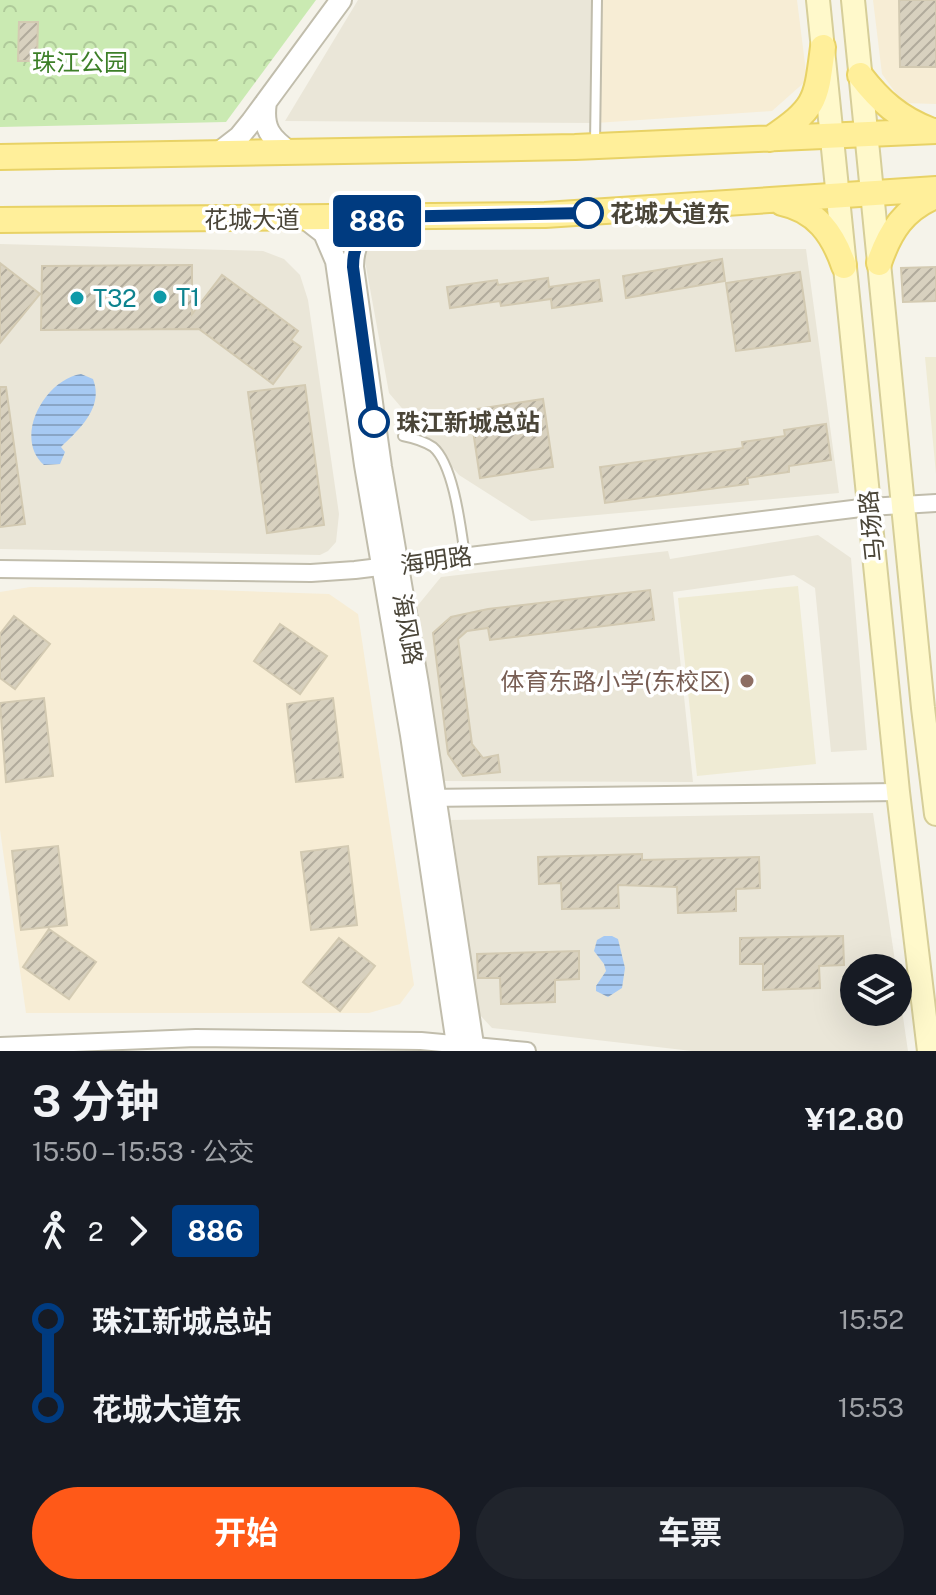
<!DOCTYPE html>
<html lang="zh">
<head>
<meta charset="utf-8">
<style>
	:root { --surface:#171b24; --page:#20242c; --text:#f1f3f6; --muted:#9ea1a6; --accent:#ff5918 }
	body { margin:0; font-family:"Public Sans","Noto Sans SC",sans-serif; background:var(--page); color:var(--text); height:100vh; display:flex; flex-direction:column; font-size:30px; white-space:nowrap }
	* { box-sizing:border-box; margin:0 }
	p { font-size:26px; color:var(--muted) }
	.icon { flex:none; width:44px; height:44px; fill:none; stroke:currentColor; stroke-width:2; stroke-linecap:round; stroke-linejoin:round }
	.map { position:relative; height:1051px; overflow:hidden }
	.side { display:flex; flex-direction:column; background:var(--surface); flex:1 }
	.side>* { flex:none }
	.badge { padding:0 16px; border-radius:6px; font-size:28px; line-height:52px }
	.controls { position:absolute; left:840px; top:954px; display:grid; gap:16px }
	.controls a { display:grid; place-items:center; width:72px; height:72px; border-radius:50%; background:var(--surface); box-shadow:0 8px 32px #0002; font-size:40px }
	.map>.badge { position:absolute; translate:-50% -50%; box-shadow:0 0 0 4px #fff }
	.legs { display:flex; align-items:center; gap:12px; height:88px; padding:0 32px; font-size:26px }
	.legs p { margin-inline-start:auto }
	.head { display:flex; align-items:center; justify-content:space-between; height:136px; padding:0 32px }
	h1 { font-size:44px; font-weight:700; line-height:60px }
	.cta { display:flex; gap:16px; margin-top:auto; padding:16px 32px }
	.cta a { flex:1; height:92px; border-radius:48px; background:var(--accent); color:#fff; font-size:32px; font-weight:700; line-height:92px; text-align:center }
	.cta a+a { background:var(--page); color:var(--text) }
	ul { padding:0 32px; list-style:none }
	li { display:flex; align-items:center; gap:28px; height:88px; font-size:30px }
	li i { display:grid; place-items:center; width:12px; height:100%; margin:0 10px; background:currentColor }
	li i::after { content:''; width:20px; height:20px; margin:-10px; border:6px solid; border-radius:50%; background:var(--surface) }
	li p { margin-inline-start:auto }
	li:first-child i { background:linear-gradient(#0000 50%,currentColor 0) }
	li:last-child i { background:linear-gradient(currentColor 50%,#0000 0) }
	.map>svg:first-child { display:block }
	.residential { fill:#eae6d8 }
	.commercial { fill:#f7edd5 }
	.education { fill:#efebd4 }
	.park { fill:url(#park-crowns) }
	.water { fill:url(#water-rules) }
	.building { fill:url(#building-hatch); stroke:#d3cab2; stroke-width:2 }
	.lines { fill:none; stroke-linecap:round; stroke-linejoin:round }
	.service-casing { stroke:#c1bdac; stroke-width:12 }
	.minor-casing { stroke:#c1bdac; stroke-width:20 }
	.tertiary-casing { stroke:#c1bdac; stroke-width:24 }
	.secondary-casing { stroke:#d6ce99; stroke-width:26 }
	.primary-casing { stroke:#e8d266; stroke-width:28 }
	.service { stroke:#fff; stroke-width:8 }
	.minor { stroke:#fff; stroke-width:16 }
	.tertiary { stroke:#fff; stroke-width:20 }
	.secondary { stroke:#fff9cb; stroke-width:22 }
	.primary { stroke:#ffef9a; stroke-width:24 }
	.line-1-casing { stroke:#fff; stroke-width:18 }
	.line-1 { stroke:#003b80; stroke-width:12 }
	.stop-1-dot { fill:#fff; stroke:#003b80; stroke-width:4 }
	.culture-dot { fill:#0f9aa8; stroke:#fff; stroke-width:3 }
	.education-dot { fill:#8d6e63; stroke:#fff; stroke-width:3 }
	.labels { text-anchor:middle; dominant-baseline:central; stroke-width:7; stroke-linejoin:round; paint-order:stroke }
	.park-label { font-size:24px; fill:#3d7f28; stroke:#fff }
	.stop-label { font-size:24px; font-weight:bold; fill:#4a4538; stroke:#fff; text-anchor:start }
	.street-label { font-size:24px; fill:#4a4538; stroke:#fff }
	.culture-label { font-size:24px; fill:#0d838f; stroke:#fff; text-anchor:start }
	.education-label { font-size:24px; fill:#785e54; stroke:#fff; text-anchor:end }
</style>
</head>
<body>
<div class="map">
<svg width="936" height="1051" viewBox="0 0 936 1051">
	<defs>
		<pattern id="park-crowns" width="20" height="18" patternUnits="userSpaceOnUse" patternTransform="scale(2)"><rect width="20" height="18" fill="#caeab2"/><path d="M2 6a3 3 0 1 1 6 0M12 15a3 3 0 1 1 6 0" fill="none" stroke="#afca9a"/></pattern>
		<pattern id="water-rules" width="6" height="5" patternUnits="userSpaceOnUse" patternTransform="scale(2)"><rect width="6" height="5" fill="#a6c9f3"/><path d="M0 2.5h6" fill="none" stroke="#89a5c6"/></pattern>
		<pattern id="building-hatch" width="6" height="6" patternUnits="userSpaceOnUse" patternTransform="scale(2)"><rect width="6" height="6" fill="#d8d1bf"/><path d="M-1 1l2-2M0 6l6-6M5 7l2-2" fill="none" stroke="#b1ab9c"/></pattern>
	</defs>
	<rect width="100%" height="100%" fill="#f5f3ea"/>
	<path class="residential" d="M358,0h239l-1,123 -311,-2z
		M0,244l263,7 21,8 16,16 8,25 31,214 -3,28 -8,9 -8,4 -320,-6z
		M806,249l33,244 -308,28 -72,-46 -70,-82 -26,-143z
		M818,535l33,23 16,192 -36,2 -16,-164 -21,-13 -121,17 20,190 -251,-1 -28,-171 27,-33 227,-26 2,8z
		M873,813l23,155h-42v44h44v-29l10,68h-216l-200,-23 -13,-14 -28,-194z"/>
	<path class="commercial" d="M597,0h200l10,80 -35,31 -176,12z
		M873,0h63v104l-33,-1 -21,-29z
		M30,587l127,1 172,6 29,20 56,371 -14,19 -31,9h-343l-26,-183v-238z"/>
	<path class="education" d="M925,357h11v117z
		M798,586l18,178 -119,12 -19,-178z"/>
	<path class="park" d="M0,0h316l-90,122 -226,5z"/>
	<path class="water" d="M81,374l12,5c11,28 -13,50 -32,68l4,5 -5,12 -16,1c-31,-27 0,-85 37,-91z
		M604,936h8l6,3 7,29 -3,20 -14,9 -12,-6v-5l10,-15 -2,-7 -10,-13 3,-11z"/>
	<path class="building" d="M899,0h37v67h-36z
		M19,22h19l-1,39h-19z
		M722,259l3,22 -99,17 -3,-22z
		M0,263l40,31 -40,49z
		M192,265v49l30,-39 76,56 -7,9 10,7 -28,37 -74,-55 -158,1 1,-64z
		M936,267v34l-33,1 -2,-34z
		M800,272l10,69 -74,10 -10,-68z
		M548,278l1,9 50,-7 3,21 -50,7 -1,-9 -50,7 -1,-5 -50,7 -3,-21 50,-7 1,5z
		M305,385l19,140 -57,8 -19,-141z
		M0,387h6l19,137 -25,3z
		M543,399l10,68 -73,11 -10,-68z
		M826,424l5,36 -42,6v6l-42,6 1,6 -143,19 -5,-36 143,-19 -1,-6 43,-6 -1,-6z
		M650,590l4,30 -164,20 -2,-12 -21,3 -9,8 14,105 11,14 15,-3 2,17 -37,4 -15,-22 -15,-121 18,-16 37,-8z
		M14,616l36,28 -35,45 -15,-11v-44z
		M280,624l47,32 -27,38 -46,-33z
		M44,698l9,78 -47,6 -6,-79z
		M333,698l10,79 -47,5 -9,-78z
		M58,846l9,79 -46,5 -9,-79z
		M348,846l9,79 -46,5 -10,-78z
		M642,854v6l117,-3 1,31 -24,1v22l-58,2 -1,-26 -59,-2 1,23 -57,1 -1,-26 -22,1 -1,-27z
		M49,929l47,33 -27,37 -46,-32z
		M843,936l1,29 -25,1 1,22 -57,2v-26h-23v-26z
		M339,938l36,28 -35,45 -37,-29z
		M579,951v28l-24,1v22l-54,2 -1,-26h-22l-1,-24z"/>
	<g class="lines">
		<defs>
			<path id="service" d="M595,143l2,-143
				M403,436c10,2 21,5 30,11 21,18 28,82 32,109"/>
			<path id="minor" d="M0,569l311,4 44,-3 514,-63 67,-4
				M426,798l472,-6
				M0,1046l196,-8 225,3 106,10"/>
			<path id="tertiary" d="M266,102c-4,26 4,36 25,51
				M217,154l22,-17 13,-16 89,-121
				M381,217c-19,15 -28,26 -28,50l28,200 37,217 56,367
				M306,219l18,14 12,28 29,204 46,270 47,316"/>
			<path id="secondary" d="M818,0l80,792 31,259
				M853,0l70,708 13,106"/>
			<path id="primary" d="M860,75c20,26 39,43 70,55
				M770,139c47,-32 46,-38 53,-92
				M0,157l575,-10 361,-16
				M782,203c34,7 51,31 62,63
				M0,220l545,-5 391,-26
				M879,263c11,-32 25,-54 57,-67"/>
		</defs>
		<use href="#service" class="service-casing"/>
		<use href="#minor" class="minor-casing"/>
		<use href="#tertiary" class="tertiary-casing"/>
		<use href="#secondary" class="secondary-casing"/>
		<use href="#primary" class="primary-casing"/>
		<use href="#service" class="service"/>
		<use href="#minor" class="minor"/>
		<use href="#tertiary" class="tertiary"/>
		<use href="#secondary" class="secondary"/>
		<use href="#primary" class="primary"/>
	</g>
	<g class="lines">
		<defs>
			<path id="line-1" d="M374,422l-21,-155c0,-24 9,-35 28,-50l207,-4"/>
		</defs>
		<use href="#line-1" class="line-1-casing"/>
		<use href="#line-1" class="line-1"/>
	</g>
	<g class="stop-1-dot">
		<circle cx="588" cy="213" r="14"/>
		<circle cx="374" cy="422" r="14"/>
	</g>
	<g class="culture-dot">
		<circle cx="160" cy="297" r="8"/>
		<circle cx="77" cy="298" r="8"/>
	</g>
	<circle class="education-dot" cx="747" cy="681" r="8"/>
	<g class="labels">
		<g class="park-label">
			<text x="80" y="62">珠江公园</text>
		</g>
		<g class="stop-label">
			<text x="610" y="213">花城大道东</text>
			<text x="396" y="422">珠江新城总站</text>
		</g>
		<g class="street-label">
			<text x="252" y="219">花城大道</text>
			<text transform="translate(871 526) rotate(-96)">马场路</text>
			<text transform="translate(436 560) rotate(-8)">海明路</text>
			<text transform="translate(408 629) rotate(80)">海风路</text>
		</g>
		<g class="culture-label">
			<text x="176" y="297">T1</text>
			<text x="93" y="298">T32</text>
		</g>
		<g class="education-label">
			<text x="731" y="681">体育东路小学(东校区)</text>
		</g>
	</g>
</svg>
<div class="controls">
<a><svg class="icon" aria-label="layers" viewBox="0 0 24 24"><path d="M12 4l9 5-9 5-9-5zM3 14l9 5 9-5"/></svg></a>
</div>
<b class="badge" style="left:377px;top:221px;background:#003b80;color:#fff">886</b>
</div>
<section class="side">
<div class="head"><div><h1>3 分钟</h1><p>15:50 – 15:53 · 公交</p></div><b>¥12.80</b></div>
<div class="legs"><svg class="icon" aria-label="walk" viewBox="0 0 24 24"><circle cx="13" cy="4" r="2"/><path d="M13 8l-2 6 4 7M11 14l-3 7M7 12l3-4h3l4 4"/></svg>2<svg class="icon" aria-label="forward" viewBox="0 0 24 24"><path d="M9 5l7 7-7 7"/></svg><b class="badge" style="background:#003b80;color:#fff">886</b></div>
<ul>
<li><i style="color:#003b80"></i><b>珠江新城总站</b><p>15:52</p></li>
<li><i style="color:#003b80"></i><b>花城大道东</b><p>15:53</p></li>
</ul>
<div class="cta"><a>开始</a><a>车票</a></div>
</section>
</body>
</html>
